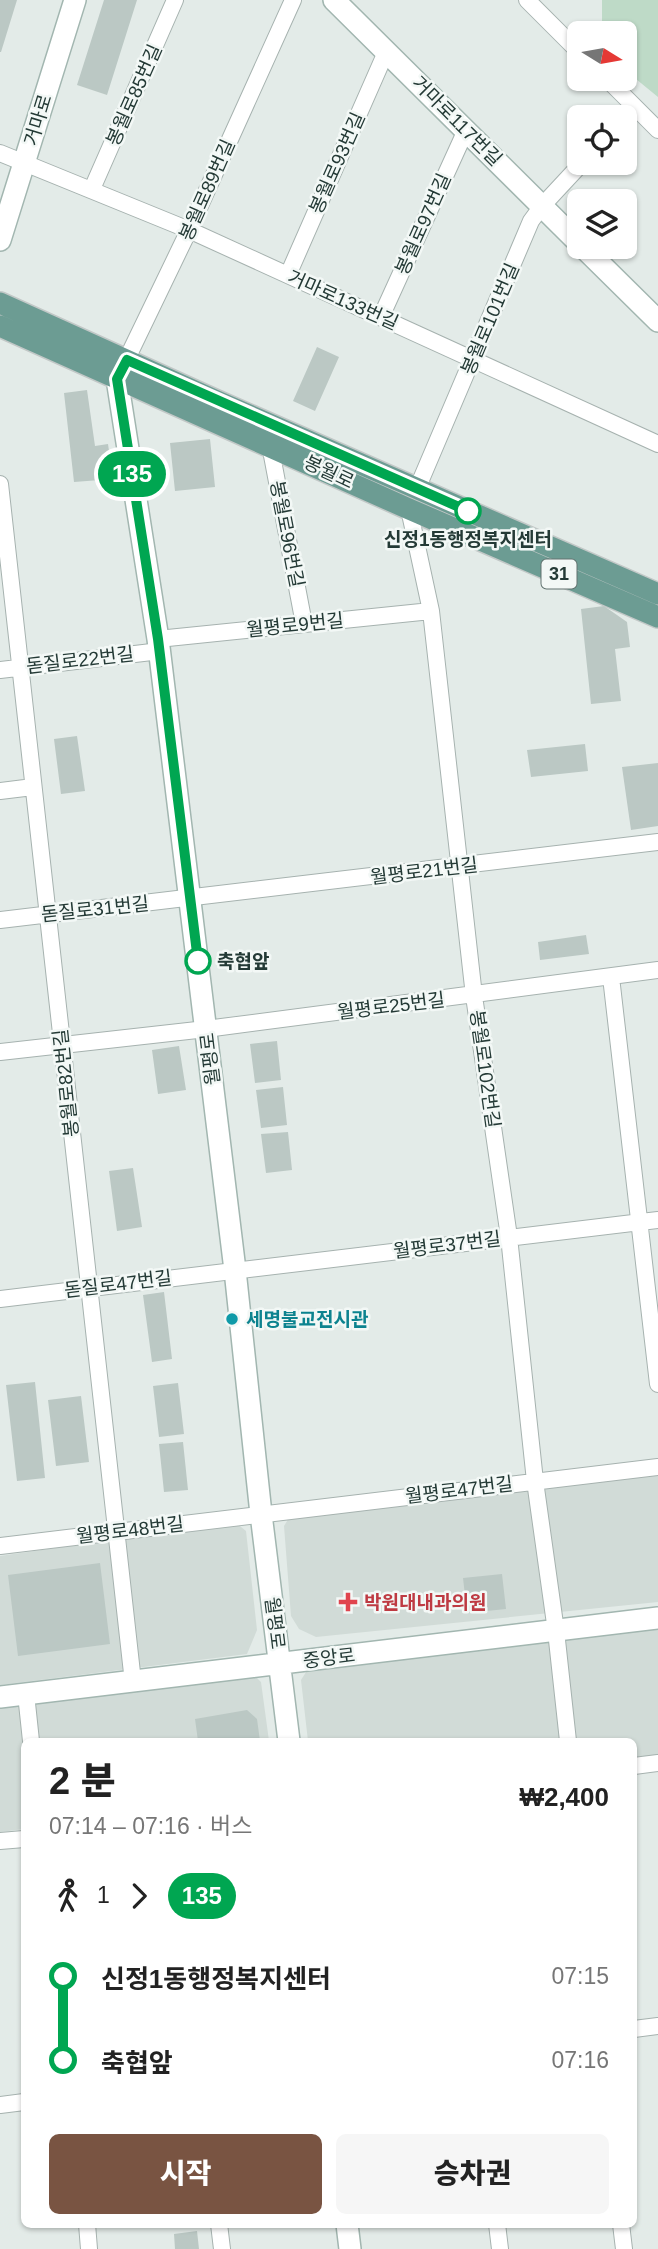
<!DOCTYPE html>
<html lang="ko">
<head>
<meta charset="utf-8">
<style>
	:root { --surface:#fff; --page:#f6f6f6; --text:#222; --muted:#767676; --accent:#795442 }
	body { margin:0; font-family:Arial,"Noto Sans KR",sans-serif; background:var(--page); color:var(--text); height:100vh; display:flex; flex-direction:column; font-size:26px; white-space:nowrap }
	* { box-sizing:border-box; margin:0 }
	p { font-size:23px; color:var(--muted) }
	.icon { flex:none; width:38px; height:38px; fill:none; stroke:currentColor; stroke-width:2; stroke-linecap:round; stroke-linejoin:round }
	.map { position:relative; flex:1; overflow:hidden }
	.sheet { position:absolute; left:21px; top:1738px; width:616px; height:490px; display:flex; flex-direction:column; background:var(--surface); border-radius:10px; box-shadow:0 2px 5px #0004 }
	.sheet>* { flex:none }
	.badge { padding:0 14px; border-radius:23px; font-size:24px; line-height:46px }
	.needle { width:46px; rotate:101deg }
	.fabs { position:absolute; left:567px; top:21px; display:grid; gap:14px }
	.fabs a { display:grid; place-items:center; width:70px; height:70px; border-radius:10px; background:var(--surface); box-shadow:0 2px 5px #0004; font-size:35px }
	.map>.badge { position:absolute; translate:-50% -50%; box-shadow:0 0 0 4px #fff }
	.legs { display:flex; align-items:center; gap:10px; height:77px; padding:0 28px; font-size:23px }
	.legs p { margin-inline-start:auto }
	.headline { display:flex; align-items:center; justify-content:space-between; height:119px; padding:0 28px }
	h1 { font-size:38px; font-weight:800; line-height:52px }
	.primary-button { display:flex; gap:14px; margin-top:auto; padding:14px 28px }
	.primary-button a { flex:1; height:80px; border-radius:10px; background:var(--accent); color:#fff; font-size:28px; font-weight:800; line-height:80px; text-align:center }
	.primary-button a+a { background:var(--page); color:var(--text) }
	ul { padding:0 28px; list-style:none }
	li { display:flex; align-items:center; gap:24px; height:84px; font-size:26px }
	li i { display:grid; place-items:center; width:10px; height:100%; margin:0 9px; background:currentColor }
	li i::after { content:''; width:18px; height:18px; margin:-9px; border:5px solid; border-radius:50%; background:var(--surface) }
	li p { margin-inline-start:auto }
	li:first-child i { background:linear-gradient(#0000 50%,currentColor 0) }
	li:last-child i { background:linear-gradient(currentColor 50%,#0000 0) }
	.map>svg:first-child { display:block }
	.built { fill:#d1dbd7 }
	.green { fill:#bedac7 }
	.building { fill:#bbc8c4 }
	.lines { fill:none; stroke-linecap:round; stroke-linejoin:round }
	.street-casing { stroke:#a6b2af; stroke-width:18 }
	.secondary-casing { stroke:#a2b6b0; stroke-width:24 }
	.primary-casing { stroke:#c2c8c7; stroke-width:24 }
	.street { stroke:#fff; stroke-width:16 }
	.secondary { stroke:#fff; stroke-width:21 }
	.primary { stroke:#6c9c93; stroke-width:21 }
	.line-1-casing { stroke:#fff; stroke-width:16 }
	.line-1 { stroke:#00a651; stroke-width:10 }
	.stop-1-dot { fill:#fff; stroke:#00a651; stroke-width:3.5 }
	.culture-dot { fill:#0f9aa8; stroke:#f3f8f6; stroke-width:2.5 }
	.health-dot { fill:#e0444e; stroke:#f3f8f6; stroke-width:2.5 }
	.labels { text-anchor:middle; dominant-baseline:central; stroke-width:5; stroke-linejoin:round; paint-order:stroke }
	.shield { fill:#f3f8f6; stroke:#627370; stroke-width:2 }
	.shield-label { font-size:18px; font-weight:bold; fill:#243a36 }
	.street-label { font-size:19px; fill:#243a36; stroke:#f3f8f6 }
	.stop-label { font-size:19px; font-weight:bold; fill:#243a36; stroke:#f3f8f6 }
	.culture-label { font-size:19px; font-weight:bold; fill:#0d838f; stroke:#f3f8f6; text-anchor:start }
	.health-label { font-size:19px; font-weight:bold; fill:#be3a42; stroke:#f3f8f6; text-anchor:start }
</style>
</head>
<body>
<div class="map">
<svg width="658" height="2249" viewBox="0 0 658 2249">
	<rect width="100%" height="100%" fill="#e3ebe8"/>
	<path class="built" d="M658,1472v130l-342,35 -17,-8 -8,-13 -7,-90 8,-13z
		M235,1522l11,9 11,99 -10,24 -247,31v-129z
		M658,1627v128l-24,2v-16h-326l-7,-61 7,-11z
		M255,1676l6,6 8,59h-245v88l-24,3v-125z"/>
	<path class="green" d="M602,0h56v97l-33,-27v-37h-23z"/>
	<path class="building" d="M0,0h17l-16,52h-1z
		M104,0h33l-30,95 -30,-10z
		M317,347l22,10 -24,54 -22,-10z
		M87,390l8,56 13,-2 5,35 -39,3 -10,-89z
		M210,439l5,48 -40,4 -5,-48z
		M604,606l23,16 3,25 -15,2 6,52 -30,3 -10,-95z
		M77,736l8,55 -24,3 -7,-55z
		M585,744l3,27 -57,6 -4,-27z
		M658,763v63l-27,4 -9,-63z
		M586,935l3,19 -49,6 -2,-18z
		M277,1041l4,39 -26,3 -5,-39z
		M179,1046l7,44 -28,4 -6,-44z
		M283,1087l4,38 -26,3 -5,-38z
		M288,1132l4,38 -26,3 -5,-39z
		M133,1168l9,59 -25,4 -8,-60z
		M164,1292l8,67 -20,3 -9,-67z
		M35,1382l10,96 -28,3 -11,-96z
		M178,1383l6,51 -25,3 -6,-51z
		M81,1396l8,66 -33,4 -8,-66z
		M183,1442l5,48 -24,2 -5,-48z
		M100,1563l10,81 -92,12 -10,-81z
		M502,1574l4,35 -39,4 -4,-35z
		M247,1710l10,9 3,22h-62l-3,-22z
		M197,2231l2,18h-24l-1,-15z"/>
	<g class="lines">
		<defs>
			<path id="street" d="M527,0l52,52
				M607,79l51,51
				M0,153l189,77 469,214
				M92,189l83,-189
				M288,275l98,-223
				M381,317l85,-187
				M122,369l67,-139 104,-230
				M270,445l34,179
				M0,484l133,1198
				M417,489l114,-268 11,-15 40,-43
				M409,509l22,102 43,385 35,241 26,244 21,150 12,110
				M158,639l273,-28
				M0,670l160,-19
				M0,791l33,-4
				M0,920l658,-78
				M611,977l47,407
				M0,1052l206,-23 452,-59
				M0,1299l658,-79
				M0,1546l658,-79
				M26,1694l5,47
				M634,1766l24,-3
				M0,1841l24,-2
				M634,2029l24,-3
				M0,2105l24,-3
				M87,2224l2,25
				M219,2224l3,25
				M497,2224l3,25
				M621,2224l3,25"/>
			<path id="secondary" d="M334,0l245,243
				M0,240l75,-240
				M583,247l75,74
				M117,379l41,260 77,631 26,244 28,227
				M0,1697l658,-79
				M347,2224l3,25"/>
			<path id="primary" d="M0,303l217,98 441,193
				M0,326l409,183 249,108"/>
		</defs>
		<use href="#street" class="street-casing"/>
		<use href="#secondary" class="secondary-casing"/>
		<use href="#primary" class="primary-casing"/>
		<use href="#street" class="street"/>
		<use href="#secondary" class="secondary"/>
		<use href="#primary" class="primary"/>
	</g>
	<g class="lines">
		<defs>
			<path id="line-1" d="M198,961l-40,-322 -41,-260 10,-19 341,151"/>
		</defs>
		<use href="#line-1" class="line-1-casing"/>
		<use href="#line-1" class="line-1"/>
	</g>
	<g class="stop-1-dot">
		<circle cx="468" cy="511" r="12"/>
		<circle cx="198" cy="961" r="12"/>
	</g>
	<circle class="culture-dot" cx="232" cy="1319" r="7"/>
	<path class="health-dot" d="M344.5 1591.5h7v7h7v7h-7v7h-7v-7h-7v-7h7z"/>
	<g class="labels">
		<rect class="shield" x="541.5" y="559.5" width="35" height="29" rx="5"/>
		<g class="shield-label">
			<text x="559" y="574">31</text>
		</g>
		<g class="street-label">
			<text transform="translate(134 95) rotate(-66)">봉월로85번길</text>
			<text transform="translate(38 120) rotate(-73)">거마로</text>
			<text transform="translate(457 121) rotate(45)">거마로117번길</text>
			<text transform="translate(337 163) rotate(-66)">봉월로93번길</text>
			<text transform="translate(207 190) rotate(-66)">봉월로89번길</text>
			<text transform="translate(423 224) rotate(-66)">봉월로97번길</text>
			<text transform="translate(343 300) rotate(24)">거마로133번길</text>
			<text transform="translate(490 319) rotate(-67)">봉월로101번길</text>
			<text transform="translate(329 472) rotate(25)">봉월로</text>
			<text transform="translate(287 534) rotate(79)">봉월로96번길</text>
			<text transform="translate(295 625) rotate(-6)">월평로9번길</text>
			<text transform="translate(80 660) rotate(-7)">돋질로22번길</text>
			<text transform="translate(424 871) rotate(-7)">월평로21번길</text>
			<text transform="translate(95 909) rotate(-6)">돋질로31번길</text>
			<text transform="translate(391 1006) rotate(-7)">월평로25번길</text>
			<text transform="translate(210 1059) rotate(-97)">월평로</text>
			<text transform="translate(485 1069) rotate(82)">봉월로102번길</text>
			<text transform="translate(66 1083) rotate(-96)">봉월로82번길</text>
			<text transform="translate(447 1245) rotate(-7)">월평로37번길</text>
			<text transform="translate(118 1284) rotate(-7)">돋질로47번길</text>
			<text transform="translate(459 1490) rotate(-7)">월평로47번길</text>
			<text transform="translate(130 1530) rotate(-7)">월평로48번길</text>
			<text transform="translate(275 1623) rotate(83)">월평로</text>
			<text transform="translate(329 1658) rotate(-7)">중앙로</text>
		</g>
		<g class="stop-label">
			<text x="468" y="539">신정1동행정복지센터</text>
			<text x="217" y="961" text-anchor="start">축협앞</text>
		</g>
		<g class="culture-label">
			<text x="246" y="1319">세명불교전시관</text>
		</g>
		<g class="health-label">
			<text x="364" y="1602">박원대내과의원</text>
		</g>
	</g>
</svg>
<div class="fabs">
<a><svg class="needle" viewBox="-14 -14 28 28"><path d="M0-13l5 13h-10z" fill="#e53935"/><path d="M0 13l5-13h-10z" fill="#767676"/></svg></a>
<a><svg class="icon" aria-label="locate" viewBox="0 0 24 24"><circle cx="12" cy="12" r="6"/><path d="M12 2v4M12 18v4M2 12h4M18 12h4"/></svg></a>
<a><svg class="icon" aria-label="layers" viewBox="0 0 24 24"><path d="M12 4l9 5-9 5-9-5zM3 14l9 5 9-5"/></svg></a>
</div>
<b class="badge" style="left:132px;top:474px;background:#00a651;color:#fff">135</b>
<section class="sheet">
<div class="headline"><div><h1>2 분</h1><p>07:14 – 07:16 · 버스</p></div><b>₩2,400</b></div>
<div class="legs"><svg class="icon" aria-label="walk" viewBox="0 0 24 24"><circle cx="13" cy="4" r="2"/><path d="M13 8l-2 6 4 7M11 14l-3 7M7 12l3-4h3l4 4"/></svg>1<svg class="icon" aria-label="forward" viewBox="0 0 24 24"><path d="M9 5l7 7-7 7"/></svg><b class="badge" style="background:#00a651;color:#fff">135</b></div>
<ul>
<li><i style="color:#00a651"></i><b>신정1동행정복지센터</b><p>07:15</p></li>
<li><i style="color:#00a651"></i><b>축협앞</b><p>07:16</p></li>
</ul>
<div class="primary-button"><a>시작</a><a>승차권</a></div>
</section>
</div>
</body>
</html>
